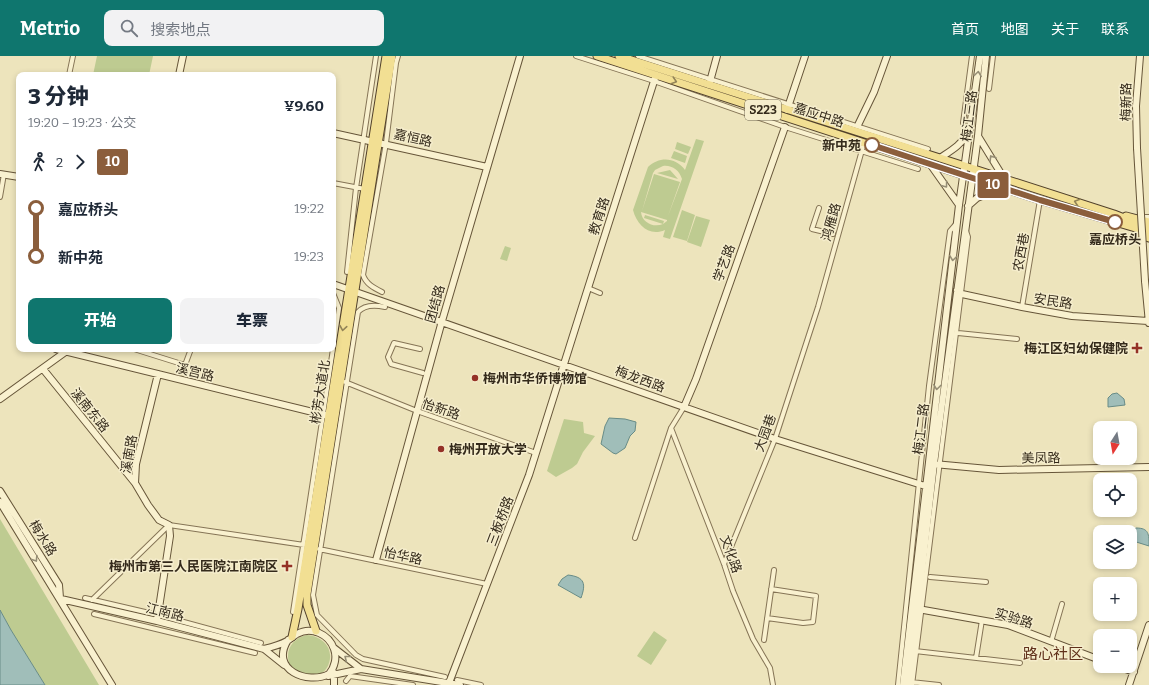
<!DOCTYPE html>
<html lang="zh">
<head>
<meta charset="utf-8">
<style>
	:root { --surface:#fff; --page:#f2f2f3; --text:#1f2937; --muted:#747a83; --accent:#0f766e }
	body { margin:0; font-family:Bitter,"Noto Sans SC",serif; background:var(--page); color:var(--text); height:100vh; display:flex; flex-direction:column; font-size:15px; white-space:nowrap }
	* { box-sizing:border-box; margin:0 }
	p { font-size:13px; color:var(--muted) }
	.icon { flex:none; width:22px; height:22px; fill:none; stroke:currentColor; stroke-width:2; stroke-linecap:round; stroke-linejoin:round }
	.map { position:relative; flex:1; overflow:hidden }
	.sheet { position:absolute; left:16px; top:16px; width:320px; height:280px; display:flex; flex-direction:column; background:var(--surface); border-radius:8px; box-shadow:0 2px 6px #0003 }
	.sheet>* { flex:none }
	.badge { padding:0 8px; border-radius:3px; font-size:14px; line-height:26px }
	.needle { width:26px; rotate:191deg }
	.controls { position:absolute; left:1093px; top:365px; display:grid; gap:8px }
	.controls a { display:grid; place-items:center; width:44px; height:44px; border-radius:8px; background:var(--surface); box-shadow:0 2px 6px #0003; font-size:20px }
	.map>.badge { position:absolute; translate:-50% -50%; box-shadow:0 0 0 2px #fff }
	.legs { display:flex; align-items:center; gap:6px; height:44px; padding:0 12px; font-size:13px }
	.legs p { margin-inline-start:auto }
	.headline { display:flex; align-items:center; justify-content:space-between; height:68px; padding:0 12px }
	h1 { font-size:22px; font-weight:800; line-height:30px }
	.button { display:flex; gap:8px; margin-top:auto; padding:8px 12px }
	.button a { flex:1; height:46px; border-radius:8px; background:var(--accent); color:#fff; font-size:16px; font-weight:800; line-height:46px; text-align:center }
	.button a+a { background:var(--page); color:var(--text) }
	ul { padding:0 12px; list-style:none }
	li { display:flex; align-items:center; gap:14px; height:48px; font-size:15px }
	li i { display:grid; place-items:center; width:6px; height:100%; margin:0 5px; background:currentColor }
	li i::after { content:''; width:10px; height:10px; margin:-5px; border:3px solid; border-radius:50%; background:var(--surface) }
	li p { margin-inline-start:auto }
	li:first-child i { background:linear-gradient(#0000 50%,currentColor 0) }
	li:last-child i { background:linear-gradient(currentColor 50%,#0000 0) }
	header { display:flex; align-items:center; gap:24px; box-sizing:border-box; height:56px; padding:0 20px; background:var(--accent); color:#fff }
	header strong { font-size:19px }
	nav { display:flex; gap:22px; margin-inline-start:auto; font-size:14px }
	.search { width:280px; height:36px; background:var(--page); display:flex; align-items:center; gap:10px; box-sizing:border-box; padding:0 14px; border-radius:8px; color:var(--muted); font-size:15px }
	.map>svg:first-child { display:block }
	.green { fill:#becb91; fill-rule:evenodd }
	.water { fill:#a0beb9; stroke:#688c87 }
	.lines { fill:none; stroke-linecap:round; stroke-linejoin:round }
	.street-casing { stroke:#857456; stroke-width:6 }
	.secondary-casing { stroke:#665539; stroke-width:8 }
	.primary-casing { stroke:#52412b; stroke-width:9 }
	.street { stroke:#f9f1cf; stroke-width:4 }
	.secondary { stroke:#f9f1cf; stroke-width:6 }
	.primary { stroke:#f2df93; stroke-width:7 }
	.secondary-bridge-casing { stroke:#665539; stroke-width:8; stroke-linecap:butt }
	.secondary-bridge { stroke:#f9f1cf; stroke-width:6 }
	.oneway { stroke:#968e75 }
	.oneway2 { stroke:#938457 }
	.line-1-casing { stroke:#fff; stroke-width:9 }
	.line-1 { stroke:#8b5e3c; stroke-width:6 }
	.stop-1-dot { fill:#fff; stroke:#8b5e3c; stroke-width:2 }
	.poi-dot { fill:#943126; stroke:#f5edcc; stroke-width:1.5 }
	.labels { text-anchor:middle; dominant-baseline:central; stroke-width:3; stroke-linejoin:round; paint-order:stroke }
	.shield { fill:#f5edcc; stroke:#6e6450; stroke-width:1 }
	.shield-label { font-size:12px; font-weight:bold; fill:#342a1b }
	.street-label { font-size:13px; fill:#342a1b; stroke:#f5edcc }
	.stop-label { font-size:13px; font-weight:bold; fill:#342a1b; stroke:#f5edcc; text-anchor:end }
	.poi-label { font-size:13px; font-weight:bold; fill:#342a1b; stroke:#f5edcc; text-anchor:end }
	.quarter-label { font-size:15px; fill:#60301a; stroke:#f5edcc }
</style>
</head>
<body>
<header>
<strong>Metrio</strong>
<div class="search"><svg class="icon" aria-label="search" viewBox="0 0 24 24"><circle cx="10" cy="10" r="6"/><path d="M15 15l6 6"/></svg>搜索地点</div>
<nav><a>首页</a><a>地图</a><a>关于</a><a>联系</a></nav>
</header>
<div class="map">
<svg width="1149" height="629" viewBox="0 0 1149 629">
	<rect width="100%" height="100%" fill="#ede4bc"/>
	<path class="green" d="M97,0h56l-4,19h-56z
		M696,83l8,2 -34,98 -7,-2 2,-7c-16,7 -28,-5 -32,-20l15,-43c11,-11 28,-10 37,3zM663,110c9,-1 16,4 19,13l-14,37 12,-34 -26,-8 -12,37 11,-38 2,-3zM641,156l26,8v1l-4,3 1,-3 -19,-6 -1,3 19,6c-9,4 -21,-1 -22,-12z
		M677,86l14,5 -3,7 -13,-5z
		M674,95l13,5 -2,7 -14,-5z
		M670,114l8,9 -21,-6z
		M682,154l13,5 -8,26 -14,-4z
		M696,160l14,4 -9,27 -14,-5z
		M505,190l6,2 -4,13 -7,-2z
		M564,363l19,3 1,11 11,3 -12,16 -6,12 -5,4 -16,9 -9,-6z
		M0,463l99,166h-54l-34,-55 -11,-20z
		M654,575l13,9 -16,25 -14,-9z
		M307,579c15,1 27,13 22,28 -1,4 -4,8 -7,10 -4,3 -11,4 -15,5l-17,-12c-6,-15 2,-28 17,-31z"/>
	<path class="water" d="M1117,337l7,6 1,6 -17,2v-9l4,-4z
		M609,362l16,1 11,3 -1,9 -5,5 -5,12 -9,6 -3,-1 -12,-9 4,-18z
		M1136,472c13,0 13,6 13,18l-19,-6v-8z
		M568,519c17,2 18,9 13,23l-23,-13 4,-6z
		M0,554l11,20 34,55h-45z"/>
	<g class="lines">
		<defs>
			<path id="street" d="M576,0l78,25 131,46 133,42
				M638,0l290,93
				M69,19l4,-19
				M989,33l4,-33
				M963,67l9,-67
				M333,127l32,6
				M0,141l4,-23
				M819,152l-7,21 21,5
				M1139,161h10
				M347,216l9,-84 20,-132
				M588,232l12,5
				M382,236c-8,-4 -16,-8 -19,-17l23,-132 10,-80 2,-7
				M333,237l6,15 -6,40
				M385,251c-9,-2 -20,-3 -27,5l-45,283 4,20 39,40 7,4 82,18
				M1022,251l18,-107
				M958,277l59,6
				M134,293l51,16 6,-16
				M420,293l-26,-6 -6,14 3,7 32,9
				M345,326l72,29 119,42
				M671,372l53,136 9,27 20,48 17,29 3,17
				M635,482l36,-110 13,-21
				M319,493l168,35
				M724,508l51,-125 43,-132 46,-164
				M930,521l56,5
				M85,542l73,17 103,28
				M92,544l77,-75 135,20
				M293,556l40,-263
				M94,558l161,39
				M767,562l36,5 10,-1 3,-26 -45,-7
				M764,584l10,-70
				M1051,586l11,-38
				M915,595l105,12
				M976,602l6,-38
				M457,624l24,5
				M346,625l4,-5 63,9
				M911,626l28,3
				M898,629l31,-299 21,-155 6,-7
				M912,629l56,-448 -2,-6"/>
			<path id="secondary" d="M179,19l4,-19
				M709,29l8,-29
				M787,54l18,-54
				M858,69l16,-33 13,-36
				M333,77l154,34
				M978,80l27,44
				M1137,92l-1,-42 4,-50
				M940,102c12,-8 21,-13 28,-25
				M930,108l29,41
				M0,118l19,3
				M968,150l9,-8 24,-10
				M1145,225l4,42
				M333,228l442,155 150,47
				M957,234l5,4 60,13 50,9 76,5
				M56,293l273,67
				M43,313l92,114
				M0,343l68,-49
				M684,351l12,-28 89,-252
				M934,408l65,6 150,-3
				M0,435l59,94 1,13
				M0,446l112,183
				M376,504l66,-239 78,-265
				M61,543l96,22 107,28 20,16
				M918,553l90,16 92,35
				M157,565l13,-85 -1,-11 -10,-5 -11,-15 -13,-22 1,-19 22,-90
				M334,592l27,21
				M264,593c8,-2 16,-4 23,-8 4,-2 6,-5 10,-7 14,-8 32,0 37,15 3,8 1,18 -5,25 -21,11 -60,-4 -41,-34
				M1117,610l17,6
				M334,617v12
				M328,620l33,-7 99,16
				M449,627l80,-208 59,-187 68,-213
				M903,629l56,-480 21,-149
				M909,629l25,-221 44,-328 8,-80
				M1129,629l20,-60"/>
			<path id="primary" d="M597,0l443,144 109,32
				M619,0l321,102 174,56 33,13
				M1126,160l23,6
				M1138,178l11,4
				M316,575l-9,-26v-11l85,-538
				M292,581l6,-28 88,-553"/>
		</defs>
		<use href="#street" class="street-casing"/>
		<use href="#secondary" class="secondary-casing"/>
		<use href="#primary" class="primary-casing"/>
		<use href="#street" class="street"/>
		<use href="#secondary" class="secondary"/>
		<use href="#primary" class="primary"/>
		<defs>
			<path id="secondary-bridge" d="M1137,92l8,133"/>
		</defs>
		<use href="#secondary-bridge" class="secondary-bridge-casing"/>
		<use href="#secondary-bridge" class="secondary-bridge"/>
	</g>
	<defs><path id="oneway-chevron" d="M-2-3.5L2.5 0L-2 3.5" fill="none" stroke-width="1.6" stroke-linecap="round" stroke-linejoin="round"/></defs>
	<g class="oneway">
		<use href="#oneway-chevron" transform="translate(978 18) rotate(-82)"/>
		<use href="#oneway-chevron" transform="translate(992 102) rotate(-122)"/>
		<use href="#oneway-chevron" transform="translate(945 129) rotate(54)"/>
		<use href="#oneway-chevron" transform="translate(953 202) rotate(97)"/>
		<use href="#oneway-chevron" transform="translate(937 331) rotate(97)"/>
		<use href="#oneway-chevron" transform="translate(35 503) rotate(58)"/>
		<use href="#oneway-chevron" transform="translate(347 602) rotate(-142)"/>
	</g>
	<g class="oneway2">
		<use href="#oneway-chevron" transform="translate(674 25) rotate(18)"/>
		<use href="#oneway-chevron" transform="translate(1077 146) rotate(-162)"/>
		<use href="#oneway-chevron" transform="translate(343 272) rotate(99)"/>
	</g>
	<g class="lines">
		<defs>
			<path id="line-1" d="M872,89l168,55 75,22"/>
		</defs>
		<use href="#line-1" class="line-1-casing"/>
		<use href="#line-1" class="line-1"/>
	</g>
	<g class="stop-1-dot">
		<circle cx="872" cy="89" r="7"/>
		<circle cx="1115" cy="166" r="7"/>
	</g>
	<g class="poi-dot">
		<path d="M1135 286h4v4h4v4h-4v4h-4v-4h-4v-4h4z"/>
		<circle cx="475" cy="322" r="4"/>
		<circle cx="441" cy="393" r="4"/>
		<path d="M285 504h4v4h4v4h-4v4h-4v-4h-4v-4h4z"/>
	</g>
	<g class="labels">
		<rect class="shield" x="745" y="44" width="36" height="20" rx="3"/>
		<g class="shield-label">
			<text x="763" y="54">S223</text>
		</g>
		<g class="street-label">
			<text transform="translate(1126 46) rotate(-89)">梅新路</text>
			<text transform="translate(819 59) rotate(18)">嘉应中路</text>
			<text transform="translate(969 60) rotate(-83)">梅江三路</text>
			<text transform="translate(413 82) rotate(13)">嘉恒路</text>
			<text transform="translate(599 160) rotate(-72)">教育路</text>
			<text transform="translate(831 166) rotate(-74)">鸿雁路</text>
			<text transform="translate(1021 196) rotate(-80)">农西巷</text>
			<text transform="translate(724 207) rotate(-70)">学艺路</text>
			<text transform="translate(1053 245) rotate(9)">安民路</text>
			<text transform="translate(435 248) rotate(-74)">团结路</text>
			<text transform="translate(195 316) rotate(14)">溪宫路</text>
			<text transform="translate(640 323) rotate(20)">梅龙西路</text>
			<text transform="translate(320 336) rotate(-81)">彬芳大道北</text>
			<text transform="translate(441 353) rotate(19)">怡新路</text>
			<text transform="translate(90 354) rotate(51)">溪南东路</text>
			<text transform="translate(921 373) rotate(-83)">梅江二路</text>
			<text transform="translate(765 377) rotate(-70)">大园巷</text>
			<text transform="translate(129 398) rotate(-80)">溪南路</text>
			<text transform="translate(1041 402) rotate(-1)">美凤路</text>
			<text transform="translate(500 465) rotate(-69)">三板桥路</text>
			<text transform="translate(43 482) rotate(58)">梅水路</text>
			<text transform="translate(731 498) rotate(70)">文化路</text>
			<text transform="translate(403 500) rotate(12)">怡华路</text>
			<text transform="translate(165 556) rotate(14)">江南路</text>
			<text transform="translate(1014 562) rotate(17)">实验路</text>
		</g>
		<g class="stop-label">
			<text x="861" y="89">新中苑</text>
			<text x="1115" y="183" text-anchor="middle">嘉应桥头</text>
		</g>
		<g class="poi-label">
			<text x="1128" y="292">梅江区妇幼保健院</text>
			<text x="483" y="322" text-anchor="start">梅州市华侨博物馆</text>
			<text x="449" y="393" text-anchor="start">梅州开放大学</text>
			<text x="278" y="510">梅州市第三人民医院江南院区</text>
		</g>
		<g class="quarter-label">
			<text x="1053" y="598">路心社区</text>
		</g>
	</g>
</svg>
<div class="controls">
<a><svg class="needle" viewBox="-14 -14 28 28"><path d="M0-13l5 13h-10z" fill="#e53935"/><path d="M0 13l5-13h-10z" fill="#747a83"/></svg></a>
<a><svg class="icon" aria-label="locate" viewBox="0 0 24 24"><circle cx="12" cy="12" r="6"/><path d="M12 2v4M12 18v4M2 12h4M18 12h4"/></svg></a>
<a><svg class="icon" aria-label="layers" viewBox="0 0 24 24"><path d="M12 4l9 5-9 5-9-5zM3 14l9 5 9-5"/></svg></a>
<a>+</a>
<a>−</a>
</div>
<b class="badge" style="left:993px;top:129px;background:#8b5e3c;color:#fff">10</b>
<section class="sheet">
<div class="headline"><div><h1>3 分钟</h1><p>19:20 – 19:23 · 公交</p></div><b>¥9.60</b></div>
<div class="legs"><svg class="icon" aria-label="walk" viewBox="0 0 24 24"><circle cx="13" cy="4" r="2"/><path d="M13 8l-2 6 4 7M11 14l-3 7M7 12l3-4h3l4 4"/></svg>2<svg class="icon" aria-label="forward" viewBox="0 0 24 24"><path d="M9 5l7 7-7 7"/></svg><b class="badge" style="background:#8b5e3c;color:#fff">10</b></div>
<ul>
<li><i style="color:#8b5e3c"></i><b>嘉应桥头</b><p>19:22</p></li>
<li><i style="color:#8b5e3c"></i><b>新中苑</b><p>19:23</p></li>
</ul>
<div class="button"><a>开始</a><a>车票</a></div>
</section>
</div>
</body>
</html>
